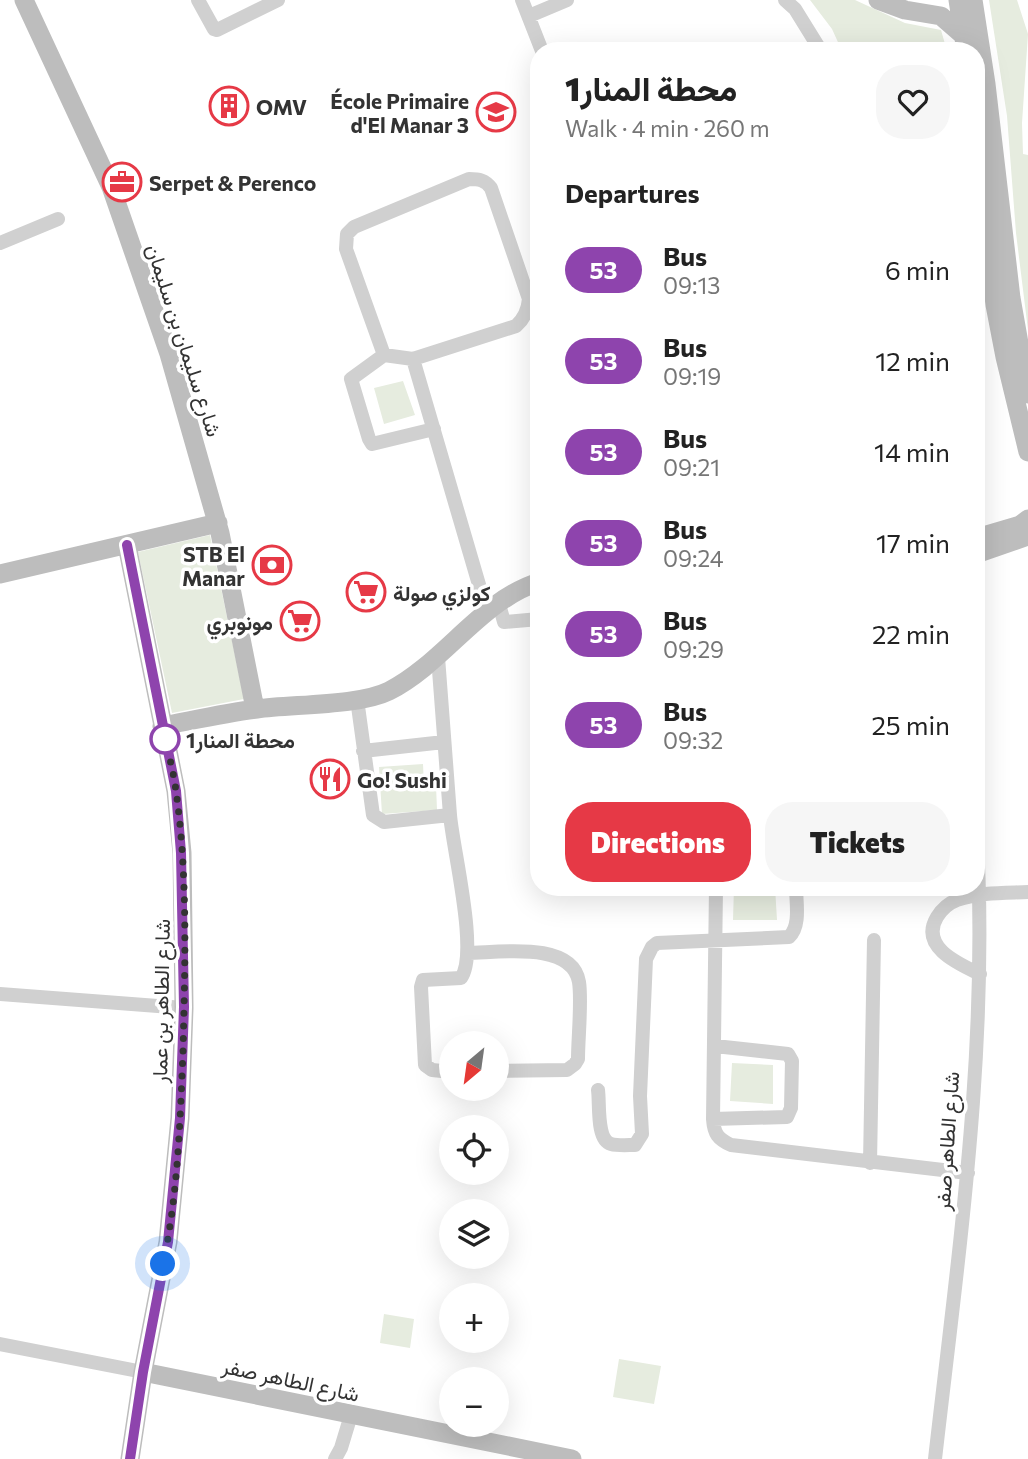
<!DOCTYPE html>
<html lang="en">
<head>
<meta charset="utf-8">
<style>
	:root { --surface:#fff; --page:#f6f6f6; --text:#222; --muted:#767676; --accent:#e63946 }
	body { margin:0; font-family:Commissioner,Vazirmatn,sans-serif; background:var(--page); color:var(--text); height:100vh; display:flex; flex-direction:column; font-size:26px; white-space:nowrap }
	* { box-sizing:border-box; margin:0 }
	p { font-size:23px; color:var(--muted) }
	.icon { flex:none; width:38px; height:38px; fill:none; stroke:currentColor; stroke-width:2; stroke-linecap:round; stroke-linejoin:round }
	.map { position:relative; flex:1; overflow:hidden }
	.panel { position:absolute; left:530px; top:42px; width:455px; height:854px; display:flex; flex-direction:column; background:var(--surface); border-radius:28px; box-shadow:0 7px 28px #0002 }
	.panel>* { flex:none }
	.badge { padding:0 14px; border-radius:23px; font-size:24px; line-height:46px }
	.needle { width:46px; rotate:209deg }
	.fabs { position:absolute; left:439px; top:1031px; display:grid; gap:14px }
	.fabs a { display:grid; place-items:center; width:70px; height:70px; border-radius:50%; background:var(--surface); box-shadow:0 7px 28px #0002; font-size:35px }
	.you { position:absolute; width:35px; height:35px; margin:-18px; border:5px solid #fff; border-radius:50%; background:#1a73e8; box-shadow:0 0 0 10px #1a73e833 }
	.map>.badge { position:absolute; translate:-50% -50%; box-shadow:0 0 0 4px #fff }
	h2 { padding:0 35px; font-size:26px; line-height:63px }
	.round { display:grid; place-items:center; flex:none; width:74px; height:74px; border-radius:28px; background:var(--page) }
	.head { display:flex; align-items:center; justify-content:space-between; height:119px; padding:0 35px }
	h1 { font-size:33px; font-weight:800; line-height:52px }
	.button { display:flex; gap:14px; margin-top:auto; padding:14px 35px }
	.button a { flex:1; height:80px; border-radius:28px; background:var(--accent); color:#fff; font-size:28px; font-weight:800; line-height:80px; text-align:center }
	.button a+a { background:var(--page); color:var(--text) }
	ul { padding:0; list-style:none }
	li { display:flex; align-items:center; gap:21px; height:91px; padding:0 35px }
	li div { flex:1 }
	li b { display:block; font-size:26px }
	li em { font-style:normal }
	li .badge { min-width:77px; font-weight:700; text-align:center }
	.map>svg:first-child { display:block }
	.green { fill:#e6ecdf }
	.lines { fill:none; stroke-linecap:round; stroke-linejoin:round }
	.street { stroke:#d0d0d0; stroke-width:14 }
	.secondary { stroke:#bdbdbd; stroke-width:19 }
	.line-casing { stroke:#fff; stroke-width:16 }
	.line { stroke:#8e44ad; stroke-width:10 }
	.walk { stroke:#333; stroke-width:7; stroke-dasharray:0 12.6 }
	.stop-dot { fill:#fff; stroke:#8e44ad; stroke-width:3.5 }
	.labels { text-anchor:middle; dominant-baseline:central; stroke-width:7; stroke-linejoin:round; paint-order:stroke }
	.poi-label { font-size:21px; font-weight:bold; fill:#333; stroke:#fff; text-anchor:start }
	.street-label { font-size:21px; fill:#333; stroke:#fff }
	.stop-label { font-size:21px; font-weight:bold; fill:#333; stroke:#fff; text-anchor:start }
</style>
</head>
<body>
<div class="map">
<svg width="1028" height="1459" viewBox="0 0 1028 1459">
	<rect width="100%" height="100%" fill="#fff"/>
	<path class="green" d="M810,0h45l50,23 36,7 6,21h-105l-10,-22z
		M989,0h28l11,34 -6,89 1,31 5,1v175l-12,-97 -9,-117z
		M403,381l12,34 -31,9 -10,-36z
		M210,535l34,164 -72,14 -34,-161z
		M423,764l1,22 12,-1 1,25 -55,4 -3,-47z
		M734,887h41l2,33h-44z
		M732,1063l41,2v39l-43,-3z
		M384,1314l30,5 -4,29 -30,-5z
		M619,1359l42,7 -7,38 -41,-7z"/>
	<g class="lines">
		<path class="street" d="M198,0l16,29 3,1 61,-30
			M522,0l20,51
			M785,0l10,9 26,42
			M529,16l38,-16
			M0,243l58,-24
			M384,355l-38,-106 1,-15 7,-7 115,-48c10,0 16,1 22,9l38,111c-1,11 -5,20 -13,27l-103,33 -29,-4 -33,24 18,60 3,5 62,-15
			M413,359l74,253
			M499,604l5,18 35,-3
			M357,699l16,116 11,7 66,-7 -12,-158
			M363,751l81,-9
			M450,815c3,35 29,138 11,163l-38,2 -2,7 4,78 7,5 20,2
			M716,887l-3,232c1,15 5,20 18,26l237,28
			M467,953c30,0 105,-13 112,29 3,19 -1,56 -1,77l-3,5 -8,6 -70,1
			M980,974c-21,-10 -61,-27 -43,-57 5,-8 12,-14 20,-17 23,-8 47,-7 71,-8
			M0,994l184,14
			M598,1090c2,14 -2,50 13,54 7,2 17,1 24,1l7,-11 -2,-38 6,-137 6,-12 5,-4 132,-6c12,-11 7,-35 7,-50
			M713,1119l74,-2 4,-9 1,-47 -4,-7 -73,-8
			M870,1163l4,-223
			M0,1344l143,28
			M335,1459l6,-11 10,-33
			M935,1459c24,-210 55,-422 41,-634"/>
		<path class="secondary" d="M24,0l87,187 58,167 51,179 35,176
			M878,0l27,10 36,6 23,20
			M958,0l8,51
			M973,0l13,84 25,214 17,96
			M976,137l19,168 10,52 23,95
			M976,538l44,-13 8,-6
			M127,545l49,246 6,62 2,155 -4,110 -12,124 -25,130 -13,87
			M976,554l52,-18
			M0,574l218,-51
			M162,726c32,-6 63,-13 95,-17 35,-5 102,-3 132,-18 55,-28 92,-91 150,-109
			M143,1372l429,87"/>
	</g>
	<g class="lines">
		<defs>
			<path id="line" d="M127,545l49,246 5,62 3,154 -4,111 -12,124 -25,130 -13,87"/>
		</defs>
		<use href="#line" class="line-casing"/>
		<use href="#line" class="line"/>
		<path class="walk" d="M163,1264c15,-69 17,-142 20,-212 2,-86 5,-176 -7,-261 -2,-17 -7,-35 -11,-52"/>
	</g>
	<defs>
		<symbol id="building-ring" viewBox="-11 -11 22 22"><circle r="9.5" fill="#fff" stroke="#e63946" stroke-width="1.5"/><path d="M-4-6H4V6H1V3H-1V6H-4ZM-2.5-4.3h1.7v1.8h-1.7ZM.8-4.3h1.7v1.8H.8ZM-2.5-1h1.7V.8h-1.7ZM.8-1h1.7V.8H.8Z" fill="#e63946"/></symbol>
		<symbol id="school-ring" viewBox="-11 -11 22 22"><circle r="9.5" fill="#fff" stroke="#e63946" stroke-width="1.5"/><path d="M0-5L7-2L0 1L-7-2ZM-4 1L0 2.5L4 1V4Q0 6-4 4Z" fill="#e63946"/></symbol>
		<symbol id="office-ring" viewBox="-11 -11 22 22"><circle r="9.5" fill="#fff" stroke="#e63946" stroke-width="1.5"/><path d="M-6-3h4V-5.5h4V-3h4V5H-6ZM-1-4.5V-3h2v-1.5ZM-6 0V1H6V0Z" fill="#e63946"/></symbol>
		<symbol id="bank-ring" viewBox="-11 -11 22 22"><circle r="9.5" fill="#fff" stroke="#e63946" stroke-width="1.5"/><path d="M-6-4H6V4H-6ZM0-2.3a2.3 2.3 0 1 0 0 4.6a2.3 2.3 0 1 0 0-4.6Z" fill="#e63946"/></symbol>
		<symbol id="supermarket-ring" viewBox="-11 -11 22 22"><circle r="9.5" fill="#fff" stroke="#e63946" stroke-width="1.5"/><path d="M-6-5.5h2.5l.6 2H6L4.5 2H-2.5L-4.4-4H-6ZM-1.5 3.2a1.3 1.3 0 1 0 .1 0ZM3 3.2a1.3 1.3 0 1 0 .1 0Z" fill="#e63946"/></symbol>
		<symbol id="restaurant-ring" viewBox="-11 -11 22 22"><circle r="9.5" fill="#fff" stroke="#e63946" stroke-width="1.5"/><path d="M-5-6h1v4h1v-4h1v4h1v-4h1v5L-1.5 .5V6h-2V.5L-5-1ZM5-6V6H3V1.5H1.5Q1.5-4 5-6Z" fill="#e63946"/></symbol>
	</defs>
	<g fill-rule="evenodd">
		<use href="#building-ring" x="207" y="84" width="44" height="44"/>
		<use href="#school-ring" x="474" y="90" width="44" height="44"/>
		<use href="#office-ring" x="100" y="160" width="44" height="44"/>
		<use href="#bank-ring" x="250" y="543" width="44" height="44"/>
		<use href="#supermarket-ring" x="344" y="570" width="44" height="44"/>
		<use href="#supermarket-ring" x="278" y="599" width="44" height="44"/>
		<use href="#restaurant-ring" x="308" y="757" width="44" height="44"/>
	</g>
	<circle class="stop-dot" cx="165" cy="739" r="14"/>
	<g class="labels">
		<g class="poi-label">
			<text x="469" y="100" text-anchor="end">École Primaire<tspan x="469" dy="24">d'El Manar 3</tspan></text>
			<text x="256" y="106">OMV</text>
			<text x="149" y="182">Serpet &amp; Perenco</text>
			<text x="245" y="553" text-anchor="end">STB El<tspan x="245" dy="24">Manar</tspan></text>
			<text x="393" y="592">كولزي صولة</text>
			<text x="273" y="621" text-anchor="end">مونوبري</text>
			<text x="357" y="779">Go! Sushi</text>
		</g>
		<g class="street-label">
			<text transform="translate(185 340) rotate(72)">شارع سليمان بن سليمان</text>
			<text transform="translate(160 1001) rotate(-89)">شارع الطاهر بن عمار</text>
			<text transform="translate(946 1141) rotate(-86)">شارع الطاهر صفر</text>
			<text transform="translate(291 1379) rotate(12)">شارع الطاهر صفر</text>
		</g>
		<g class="stop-label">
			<text x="186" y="739">محطة المنار1</text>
		</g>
	</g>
</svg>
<div class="fabs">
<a><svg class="needle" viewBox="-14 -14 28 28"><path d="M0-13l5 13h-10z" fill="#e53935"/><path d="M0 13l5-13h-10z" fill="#767676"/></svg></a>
<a><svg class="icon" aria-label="locate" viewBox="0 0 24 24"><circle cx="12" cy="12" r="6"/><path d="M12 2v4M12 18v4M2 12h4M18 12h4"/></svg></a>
<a><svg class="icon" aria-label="layers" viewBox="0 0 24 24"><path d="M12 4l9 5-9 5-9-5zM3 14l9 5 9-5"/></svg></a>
<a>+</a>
<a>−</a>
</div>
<div class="you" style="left:163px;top:1264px"></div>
<section class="panel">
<div class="head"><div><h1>محطة المنار1</h1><p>Walk · 4 min · 260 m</p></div><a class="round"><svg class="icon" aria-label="heart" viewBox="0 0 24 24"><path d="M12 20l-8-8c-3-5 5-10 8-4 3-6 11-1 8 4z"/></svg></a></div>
<h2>Departures</h2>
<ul>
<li><span class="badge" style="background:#8e44ad;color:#fff">53</span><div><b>Bus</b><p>09:13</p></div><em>6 min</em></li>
<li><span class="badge" style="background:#8e44ad;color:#fff">53</span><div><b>Bus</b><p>09:19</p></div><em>12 min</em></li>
<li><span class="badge" style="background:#8e44ad;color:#fff">53</span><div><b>Bus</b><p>09:21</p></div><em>14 min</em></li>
<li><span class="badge" style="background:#8e44ad;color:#fff">53</span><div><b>Bus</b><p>09:24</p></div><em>17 min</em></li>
<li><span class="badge" style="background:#8e44ad;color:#fff">53</span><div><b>Bus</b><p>09:29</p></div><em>22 min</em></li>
<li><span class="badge" style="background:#8e44ad;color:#fff">53</span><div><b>Bus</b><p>09:32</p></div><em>25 min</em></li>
</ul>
<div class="button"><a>Directions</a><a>Tickets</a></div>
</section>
</div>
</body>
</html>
